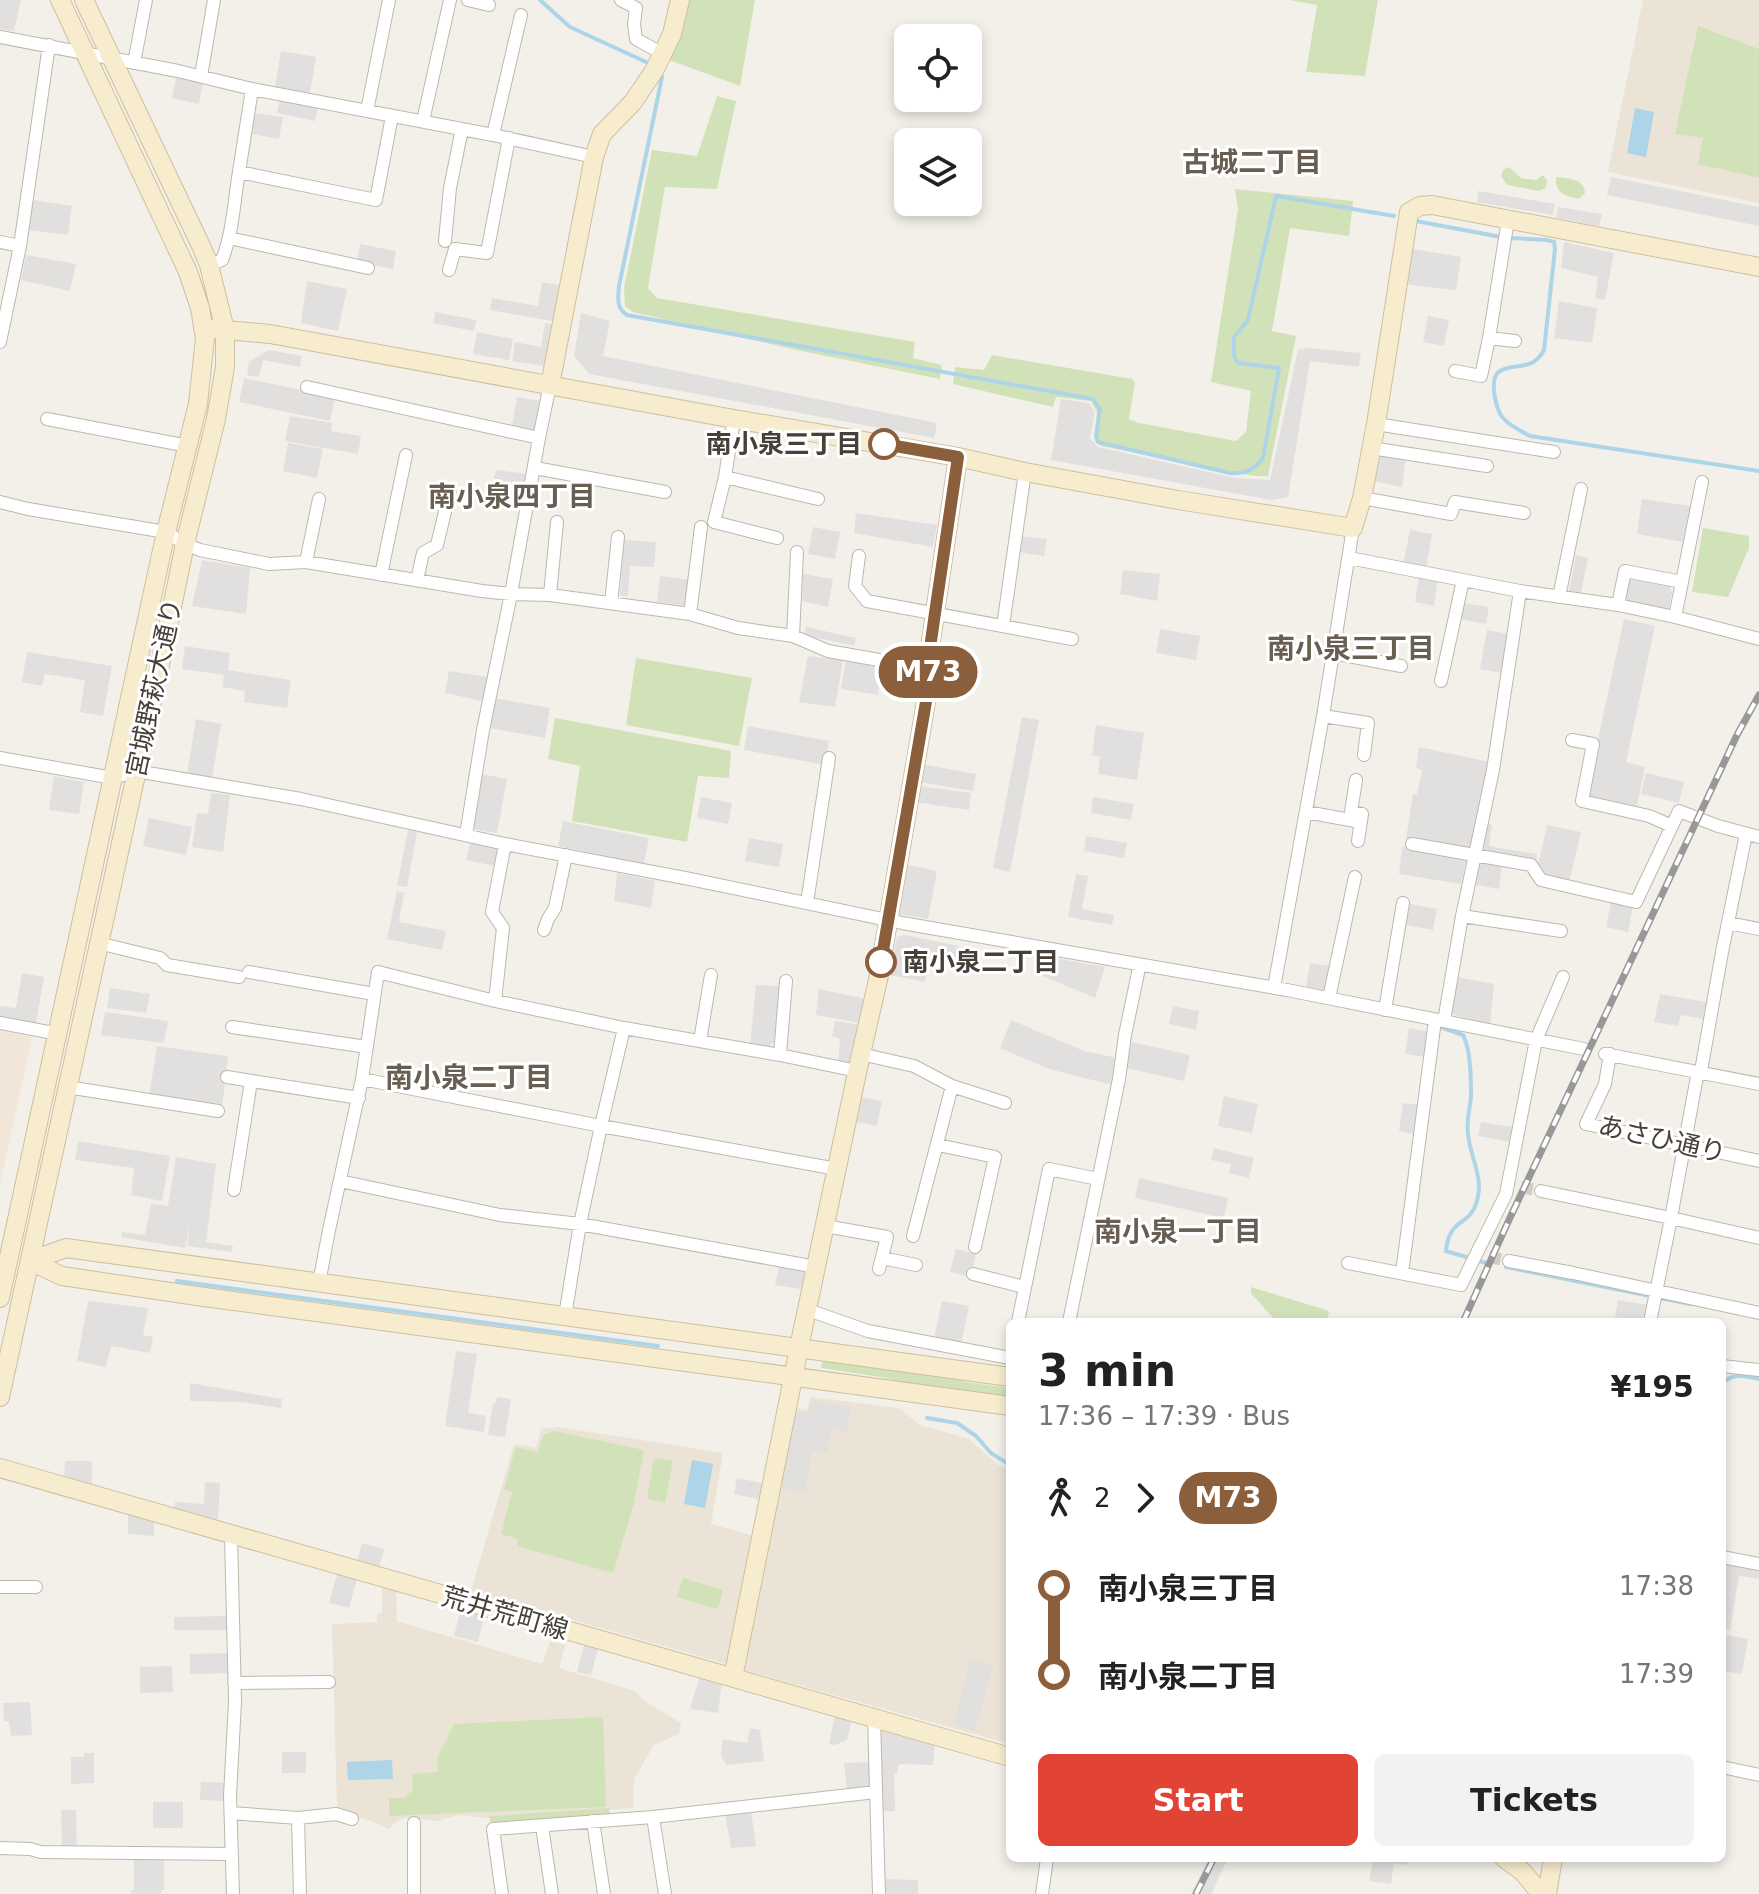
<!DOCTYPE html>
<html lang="en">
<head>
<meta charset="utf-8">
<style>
	:root { --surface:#fff; --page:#f2f2f2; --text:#222; --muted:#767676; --accent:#e14434 }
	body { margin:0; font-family:"DejaVu Sans","Noto Sans JP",sans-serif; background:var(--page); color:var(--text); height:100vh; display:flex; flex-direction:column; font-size:30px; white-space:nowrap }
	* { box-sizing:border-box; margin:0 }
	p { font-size:26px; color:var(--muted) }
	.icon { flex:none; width:44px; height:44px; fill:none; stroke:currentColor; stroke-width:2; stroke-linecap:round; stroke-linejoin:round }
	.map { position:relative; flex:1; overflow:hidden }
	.details { position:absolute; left:1006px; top:1318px; width:720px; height:544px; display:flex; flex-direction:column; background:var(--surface); border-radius:12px; box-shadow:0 4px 12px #0003 }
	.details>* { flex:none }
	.badge { padding:0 16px; border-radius:26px; font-size:28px; line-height:52px }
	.controls { position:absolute; left:894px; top:24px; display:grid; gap:16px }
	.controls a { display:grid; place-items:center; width:88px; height:88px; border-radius:12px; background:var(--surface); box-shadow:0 4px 12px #0003; font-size:40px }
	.map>.badge { position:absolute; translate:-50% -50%; box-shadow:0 0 0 4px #fff }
	.legs { display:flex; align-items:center; gap:12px; height:88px; padding:0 32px; font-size:26px }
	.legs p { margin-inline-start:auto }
	.summary { display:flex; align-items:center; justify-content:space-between; height:136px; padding:0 32px }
	h1 { font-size:44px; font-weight:600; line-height:60px }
	.button { display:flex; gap:16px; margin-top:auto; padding:16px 32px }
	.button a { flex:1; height:92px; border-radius:12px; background:var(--accent); color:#fff; font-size:32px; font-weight:600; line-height:92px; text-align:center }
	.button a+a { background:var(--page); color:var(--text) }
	ul { padding:0 32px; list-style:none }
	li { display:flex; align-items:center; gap:28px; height:88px; font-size:30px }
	li i { display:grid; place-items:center; width:12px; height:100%; margin:0 10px; background:currentColor }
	li i::after { content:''; width:20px; height:20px; margin:-10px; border:6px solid; border-radius:50%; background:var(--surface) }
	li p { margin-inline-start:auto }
	li:first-child i { background:linear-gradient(#0000 50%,currentColor 0) }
	li:last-child i { background:linear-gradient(currentColor 50%,#0000 0) }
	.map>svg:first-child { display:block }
	.commercial { fill:#f2e6d8 }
	.education { fill:#eae3d6 }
	.green { fill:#d2e2b8 }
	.parking { fill:#e2e0de }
	.water { fill:#aed4e8 }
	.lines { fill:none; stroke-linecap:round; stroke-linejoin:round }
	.stream { stroke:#aed4e8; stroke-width:4 }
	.street-tunnel { stroke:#d0cdc7; stroke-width:12; stroke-dasharray:12 6; stroke-linecap:butt }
	.street-casing { stroke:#beb7ae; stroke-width:14 }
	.secondary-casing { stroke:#cdbf9f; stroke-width:20 }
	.street { stroke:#fff; stroke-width:12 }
	.secondary { stroke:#f8eccf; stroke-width:18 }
	.rail-casing { stroke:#989898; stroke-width:7 }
	.rail { stroke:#fff; stroke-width:4; stroke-dasharray:12; stroke-linecap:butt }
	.line-1-casing { stroke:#fff; stroke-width:18 }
	.line-1 { stroke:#8b5e3c; stroke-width:12 }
	.stop-1-dot { fill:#fff; stroke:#8b5e3c; stroke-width:4 }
	.labels { text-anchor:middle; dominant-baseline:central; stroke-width:6; stroke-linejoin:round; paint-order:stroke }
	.stop-label { font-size:26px; font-weight:bold; fill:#464039; stroke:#fff; text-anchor:end }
	.street-label { font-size:26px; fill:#464039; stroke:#fff }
	.neighbourhood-label { font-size:28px; font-weight:bold; fill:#685e51; stroke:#fff }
</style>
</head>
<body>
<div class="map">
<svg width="1759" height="1894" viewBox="0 0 1759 1894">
	<rect width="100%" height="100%" fill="#f3f0ea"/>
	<path class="commercial" d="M0,1030l32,7 -32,148z"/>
	<path class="education" d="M1643,0h116v203l-151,-31z
		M810,1397l89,11 21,17 49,14 29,26 12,5v274l-266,-74 25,-122 25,-141 13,3z
		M559,1427l164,26 -12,71 44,12 -28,128 -256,-73 43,-147 22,4 5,-19z
		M382,1586l14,4 1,31 145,43 8,-23 15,4 -6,23 76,23 9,10 37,22 -2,11 -25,11 -20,34 -1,29 -140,11 -35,-4 -20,6 -34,-3 -7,3 -9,8 -14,-7 -37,-11 -5,-187 45,-2v-8l5,-1z"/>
	<path class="green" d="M682,0h73l-15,86 -71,-26z
		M1290,0h88l-13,76 -59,-4 11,-67z
		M1698,26l61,23v129l-61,-14 5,-26 -28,-4z
		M717,96l19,5 -19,88 -52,-2 -17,101 9,10 258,44 -2,16 29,7 -2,14 -139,-28 -168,-39 -8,-6 -1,-18 28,-138 45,6z
		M1509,167l12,11 15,2 7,-5 4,5 -1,8 -7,3 -32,-6 -6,-9 2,-6z
		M1556,177c12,1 29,2 29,16l-6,6c-15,-3 -24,-6 -23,-22z
		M1235,189l118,12 -4,35 -59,-8 -18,103 24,5 -28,140h-14l-153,-30 -6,-5 2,-29 -6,-11 -35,-4 -3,10 -100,-23 2,-17 29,3 8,-15 140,24 3,4 -6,36 10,4 97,18 10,-9 5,-41 -40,-9 27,-173z
		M1703,528l46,8v12l-21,49 -36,-5z
		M636,658l116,20 -13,68 -113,-21z
		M555,718l176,33 -2,27 -31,-2 -11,66 -115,-21 8,-55 -32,-7z
		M1251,1287l78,24 -2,11c-9,0 -40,3 -47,0 -9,-3 -20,-21 -29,-28z
		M823,1357l91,13 53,12 43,6v12l-75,-11 -55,-12 -59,-9z
		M554,1431l90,19 -10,53 -21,70 -96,-27 1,-7 -17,-5 11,-42 -8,-3 12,-42 22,5 5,-17z
		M654,1458l19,3 -8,42 -18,-4z
		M683,1578l40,12 -5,19 -41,-12z
		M603,1717l3,90 -217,9v-18h15l9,-8 -1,-16 26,-2 -1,-14 17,-34z
		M609,1808l1,7 -120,8v-7z"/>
	<path class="parking" d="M0,0h21l-7,31 -14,-2z
		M281,51l35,6 -6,36 -35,-6z
		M176,78l27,5 -4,21 -27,-6z
		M280,99l38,7 -3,15 -38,-8z
		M255,113l28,4 -4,22 -27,-5z
		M1611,177l148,30v19l-152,-31z
		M1478,191l77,13 -2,11 -76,-13z
		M33,200l39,6 -4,29 -40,-5z
		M1558,207l44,7 -3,12 -43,-8z
		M1564,242l50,11 -9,47 -10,-2 3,-21 -37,-9z
		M360,244l36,7 -3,18 -36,-7z
		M1407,248l54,9 -5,33 -55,-6z
		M26,255l50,9 -6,27 -49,-11z
		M307,281l40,8 -9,42 -37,-8z
		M542,282l22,4 -6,36 -68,-12 2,-12 46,8z
		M1559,301l38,7 -5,35 -38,-5z
		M435,312l41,8 -2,11 -41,-8z
		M581,313l29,8 -7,35 334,67 -3,15 -345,-64 -15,-18z
		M1428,316l21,4 -5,26 -21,-4z
		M545,323l11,2 -7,42 -37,-6 3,-19 26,5z
		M477,332l36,7 -4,21 -36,-6z
		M1307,348l54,5 -2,14 -49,-6 -22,136 -17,3 -220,-40 10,-61 28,4 6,9 -5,26 8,9 137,31 35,2 28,-130z
		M269,350l33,6 -2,11 -37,-7 -4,17 -12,-2 2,-13z
		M244,378l91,19 -5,24 -91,-19z
		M517,397l24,4 -5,30 -24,-5z
		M290,416l42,7 -1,8 30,5 -3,18 -73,-13z
		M288,443l35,6 -6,29 -34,-7z
		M1373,451l33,4 -4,32 -34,-7z
		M496,470l33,4 -5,26 -34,-5z
		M1642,499l49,7 -8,36 -46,-8z
		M856,513l81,12 -4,22 -79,-14z
		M813,527l27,5 -5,27 -27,-5z
		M1410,530l22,4 -6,35 -23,-4z
		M1020,536l27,3 -3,17 -26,-4z
		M624,540l32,2 -2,25 -24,-1 -2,30h-8z
		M1576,555l12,3 -7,35 -12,-2z
		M202,560l48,8 -4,46 -54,-8z
		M1123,570l37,4 -3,27 -37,-7z
		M803,574l30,5 -5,28 -26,-6z
		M660,576l31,4 -3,26 -31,-4z
		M1419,576l19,3 -4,27 -19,-4z
		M1626,579l43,6 3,7 -4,20 -44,-10z
		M1463,603l26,4 -3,17 -27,-5z
		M1624,619l31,7 -29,136 19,5 -8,39 -51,-11z
		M806,627l50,11 -2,8 -50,-11z
		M1160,629l40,7 -4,24 -40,-7z
		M1487,630l22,4 -8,39 -21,-4z
		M185,646l45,7 -2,17 63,10 -4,28 -43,-6 1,-11 -23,-4 2,-12 -42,-6z
		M27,652l85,14 -9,50 -23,-4 5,-32 -40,-6 -3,12 -20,-4z
		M808,656l35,4 -8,47 -36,-5z
		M846,661l37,6 -5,28 -37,-6z
		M885,667l38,2 -1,27 -40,-5z
		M449,671l39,6 -6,24 -37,-8z
		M494,698l56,10 -5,30 -56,-10z
		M1022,717l17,3 -29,152 -17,-4z
		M196,719l25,5 -9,54 -25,-4z
		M1096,725l48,8 -7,47 -39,-6 2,-17 -8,-2z
		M748,726l81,15 -4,24 -81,-15z
		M1419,747l71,15 -18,91 -66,-14 7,-45h4l5,-24 -6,-2z
		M922,764l54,10 -3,17 -54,-9z
		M1646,773l38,9 -5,21 -38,-9z
		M482,774l25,5 -10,54 -24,-4z
		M54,776l30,6 -5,32 -30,-4z
		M919,786l52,7 -2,17 -54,-8z
		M211,793l19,2 -7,57 -31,-5 5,-34 11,1z
		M701,797l31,6 -4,21 -31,-6z
		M1093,797l41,7 -3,16 -40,-7z
		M149,818l43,9 -6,28 -43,-9z
		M563,821l86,17 -5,26 -86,-18z
		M1483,823l9,2 -3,21 48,8 -1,8 -58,-10z
		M1547,825l34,7 -12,51 -22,-5 -9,-13z
		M408,830l9,2 -10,55 -10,-1z
		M1086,836l41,7 -3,15 -40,-7z
		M749,838l34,6 -4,23 -34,-6z
		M470,843l29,6 -4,17 -29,-6z
		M1402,847l59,9 5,4 -5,24 -62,-10z
		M1476,860l26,4 -3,25 -27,-5z
		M904,864l33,7 -9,48 -29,-5 -3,-6z
		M617,873l38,8 -4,27 -37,-7z
		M1076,874l12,2 -6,33 32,6 -2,10 -44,-8z
		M397,891l7,2 -5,29 47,9 -4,19 -55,-11z
		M1611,902l22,5 -5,25 -22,-5z
		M1410,904l27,5 -4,21 -27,-5z
		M905,935l54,11 -2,12 -26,-5 -6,29 -36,-7 8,-38z
		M1043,956l62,11 -10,31 -57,-24z
		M1310,963l21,3 -6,25 -19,-4z
		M22,973l22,4 -8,46 -36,-7v-10l16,2z
		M1457,977l37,7 -4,41 -38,-11z
		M756,985l24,1 -6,56 -6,5 -18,-2z
		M110,988l40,6 -4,19 -39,-5z
		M819,989l47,10 -6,24 -44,-8z
		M1660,994l51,9 -3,17 -27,-5 -3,11 -24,-4z
		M1173,1006l26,5 -3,19 -27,-6z
		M105,1012l63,9 -4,22 -63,-8z
		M1011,1020l73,31 33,7 -5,27 -63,-16 -49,-21z
		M835,1021l25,4 -9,41 -13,-3 2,-24 -8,-3z
		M1409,1028l21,4 -5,25 -20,-3z
		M1132,1042l58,13 -6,26 -58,-13z
		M157,1046l71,10 -6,52 -73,-12z
		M1224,1096l34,8 -6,29 -34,-7z
		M861,1097l21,4 -5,25 -21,-4z
		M1403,1103l16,2 -3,29 -17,-3z
		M1481,1122l31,5 -2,15 -32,-6z
		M78,1141l92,15 -8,45 -31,-6 3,-27 -59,-8z
		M1214,1148l40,10 -5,20 -20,-5 2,-9 -20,-4z
		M176,1157l40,7 -10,78 27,4 -1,6 -45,-6 3,-23 -5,25 -64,-11 1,-5 23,3 6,-31 17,2z
		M1139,1178l89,20 -4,20 -89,-20z
		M956,1249l20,5 -5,23 -21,-5z
		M779,1265l31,6 -4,19 -31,-5z
		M1618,1300l29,5 -3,16 -29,-4z
		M88,1301l60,7 -5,27 10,2 -3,16 -39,-7 -5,21 -29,-6z
		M942,1301l27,5 -8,39 -27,-6z
		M456,1351l21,3 -9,59 18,3 -2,16 -39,-6z
		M190,1383l92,16 -1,9 -39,-6 -52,-1z
		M497,1397l14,2 -6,38 -17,-2 5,-32h3z
		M811,1400l40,7 -4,25 -15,-3 -5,24 -15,-2 -7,41 -24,-4 14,-78 13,3z
		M65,1461h27v24l-28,-7z
		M737,1478l29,6 -4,16 -28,-6z
		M205,1482l15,1 -2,38 -44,-12 1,-7 29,2z
		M128,1515l26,6v15l-26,-2z
		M362,1543l22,6 -5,19 -22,-7z
		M1725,1563l34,5v11l-20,-3 -9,54 -8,-1v-45z
		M337,1574l20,5 -8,29 -20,-5z
		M461,1608l24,6 -7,28 -24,-6z
		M230,1616v14h-56v-13z
		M1722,1634l26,5 -6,35 -20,-3z
		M585,1642l14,4 -8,29 -14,-3z
		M230,1653v20l-40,1v-20z
		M971,1659l22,6 -18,66 -22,-6z
		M172,1666l1,26 -33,1v-26z
		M700,1676l22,6 -4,31 -28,-4z
		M30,1702l2,33 -21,1 -2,-15h-5l-1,-18z
		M835,1714l17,5 -5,21 -12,5 -6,-1z
		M750,1728l10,2 4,31 -38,4 -5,-10 2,-16 24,4z
		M881,1730l54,13 -2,22 -32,-1 -3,2 -1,7 -3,1 1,37h-14z
		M282,1752h24v21h-24z
		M84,1753h10v30l-23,1v-27h13z
		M870,1762l1,27 -24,2 -3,-28z
		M201,1782l26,1 -1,18 -26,-1z
		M153,1802h30v26h-30z
		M61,1810h15l1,36 -15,1z
		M751,1810l5,36 -25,2 -6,-34z
		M134,1857h30v33h-3v4h-30v-4h3z
		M1209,1858h19l-17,36h-20z
		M1390,1858h18l-1,7 -13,-2 -3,21 -22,-3 4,-21 16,2z
		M883,1879l35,1v14h-35z"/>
	<path class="water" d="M1635,108l19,4 -8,45 -19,-4z
		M692,1460l21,4 -8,44 -21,-4z
		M392,1760l1,19 -45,1 -1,-18z"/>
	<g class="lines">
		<path class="stream" d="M540,0l30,27 76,35
			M662,77l-43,209c-1,12 -3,22 8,29l466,84 7,10 -4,27 2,6 132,31c15,1 24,-3 33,-15l16,-90 -41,-5 -4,-7v-19l14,-17 28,-124 118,20
			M1416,221l85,16
			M1510,238l37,2 7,2 1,7 -11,101c-12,22 -27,12 -44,21 -12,7 -4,39 3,47 7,8 18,13 27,18l229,35
			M1443,1028l20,7c8,15 8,44 8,61 -1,13 -5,25 -3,38 2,23 16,43 9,67 -7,26 -28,16 -31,50l40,12
			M1506,1267l184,37
			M177,1281l481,65
			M1722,1384c10,-12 23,-8 37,-5
			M927,1418l30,5 19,13 15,17 19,12"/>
		<path class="street-tunnel" d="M1521,1187l20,4
			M1489,1257l20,4"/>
		<defs>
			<path id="street" d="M468,0l21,5
				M621,0l15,8 -2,16 2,15 27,15
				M0,37l178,34 74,18 241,46 101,22
				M134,63l12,-63
				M201,76l13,-76
				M252,89l-13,83 137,28 16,-84
				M367,111l22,-111
				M423,121l27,-121
				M493,135l28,-120
				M1508,220l-19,118 26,3
				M229,238l139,30
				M445,241l5,-53 12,-59
				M0,242l20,4
				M209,265l13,-5c11,-28 12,-59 17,-88
				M449,270l6,-21 32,4 22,-115
				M0,342l20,-96 29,-201
				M1455,371l26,5 8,-38
				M307,387l232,51
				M47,419l141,27
				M734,419l-9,58 -11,45 63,16
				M1376,424l178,28
				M1371,448l116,18
				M535,468l130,24
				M725,477l93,22
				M1362,498l89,16 4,-12 69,11
				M0,502l28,7 138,23 19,12 15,6 69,14 37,-2 176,29 29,3 39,1 140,19 48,14 55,8 35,15 51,9 49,2
				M859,556l-4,30 12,15 205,38
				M1349,558l171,33 98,14 57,12 84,22
				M306,562l13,-63
				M381,575l25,-120
				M417,580l6,-27 14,-8 13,-54
				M550,595l7,-73
				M1559,597l22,-108
				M611,603l7,-66
				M1618,605l7,-34 57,11
				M690,614l11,-87
				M1675,617l27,-135
				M1003,626l22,-154
				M793,636l4,-84
				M1333,653l68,13
				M1441,681l22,-101
				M1323,716l45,7 -4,32
				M1572,740l21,4 -11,57 67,15 23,10
				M0,758l113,20 23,-7 165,28 204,45 185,35 212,44 385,67 297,59
				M1356,780l-5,32 11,2 -4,27
				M1306,812l55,10
				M466,835l17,-105 28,-136 28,-156 11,-53
				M1412,844l119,21 10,15 95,22 43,-91 39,15 41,11
				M807,903l22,-145
				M1462,916l99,15
				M1728,923l31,6
				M544,930l4,-11 7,-11 11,-53
				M98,943l62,15 7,7 72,12
				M249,972l125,22
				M1274,988l49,-272 30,-188
				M1329,998l26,-121
				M495,1001l8,-73 -11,-16 13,-68
				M1385,1010l18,-107
				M1444,1021l18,-105 31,-146 27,-179
				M0,1023l59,11
				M232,1027l135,20
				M700,1041l11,-66
				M861,1054l53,12 38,20 53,17
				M1605,1054l154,30
				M1610,1054l-5,30 -19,40 173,37
				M780,1055l6,-74
				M1698,1071l-27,147 88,20
				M1701,1071l21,-119 24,-118
				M227,1077l132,21
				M362,1079l239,47 23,-98
				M67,1087l151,24
				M938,1145l57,12 -20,90
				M340,1181l160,34 80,9 236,43
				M234,1190l17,-109
				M1541,1191l130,27 -21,104
				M825,1226l62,11 -8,32
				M913,1236l39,-150
				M882,1258l34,7
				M1509,1261l64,12 186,40
				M1348,1263l113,22 45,-91 30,-154 27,-63
				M1402,1273l33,-253
				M973,1274l51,13
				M319,1283l10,-53 33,-151 16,-107 117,29 129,27 156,27 77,16
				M808,1310l60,21 142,27
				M565,1316l15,-92 21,-98 236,43
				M1018,1322l31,-153 49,10
				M1069,1322l50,-243 6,-44 13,-62v-9
				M1722,1366l37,4
				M231,1535l4,167 -5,94 3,98
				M1722,1557l37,7
				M0,1587h36
				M234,1683l95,-1
				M874,1718l5,176
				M1722,1767l37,8
				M231,1813l67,5 38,-4 16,5
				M653,1817l12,77
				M298,1818l2,76
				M593,1821l11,73
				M414,1823v71
				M542,1826l10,68
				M0,1848l30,1 11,3 191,2
				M502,1894l-9,-65 160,-12 223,-25
				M1042,1894l5,-36"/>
			<path id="secondary" d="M203,328l67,6 464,85 224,38 67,15 153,28 175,28 9,-30 14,-74 33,-212 11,-6 12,-1 327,62
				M550,385l44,-228 8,-23 31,-32 21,-31 18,-37 8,-34
				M30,1261l32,15 142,21 806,109
				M30,1261l36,-13 944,129
				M0,1298l166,-766 32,-128 7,-66 -5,-30 -12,-36 -128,-272
				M0,1397l163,-746 22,-107 31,-125 9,-52v-37l-16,-65 -7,-17 -118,-248
				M0,1468l1010,289
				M733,1678l69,-345 59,-279 17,-74 49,-284 1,-34 7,-49 23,-156
				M1504,1858l19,14 18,22
				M1547,1894l6,-36"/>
		</defs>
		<use href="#street" class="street-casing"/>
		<use href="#secondary" class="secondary-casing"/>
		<use href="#street" class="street"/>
		<use href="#secondary" class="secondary"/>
		<defs>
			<path id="rail" d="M1463,1322l45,-100 229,-487 22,-40
				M1196,1894l18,-36"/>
		</defs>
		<use href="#rail" class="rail-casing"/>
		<use href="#rail" class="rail"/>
	</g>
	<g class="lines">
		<defs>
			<path id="line-1" d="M881,962l46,-266 1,-34 7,-49 23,-156 -74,-13"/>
		</defs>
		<use href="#line-1" class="line-1-casing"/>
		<use href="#line-1" class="line-1"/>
	</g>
	<g class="stop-1-dot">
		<circle cx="884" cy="444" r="14"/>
		<circle cx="881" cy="962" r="14"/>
	</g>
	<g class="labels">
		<g class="stop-label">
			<text x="862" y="444">南小泉三丁目</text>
			<text x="903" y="962" text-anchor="start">南小泉二丁目</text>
		</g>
		<g class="street-label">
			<text transform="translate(154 688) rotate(-78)">宮城野萩大通り</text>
			<text transform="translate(1662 1139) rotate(13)">あさひ通り</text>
			<text transform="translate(505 1613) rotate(16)">荒井荒町線</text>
		</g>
		<g class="neighbourhood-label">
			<text x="1252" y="162">古城二丁目</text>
			<text x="512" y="496">南小泉四丁目</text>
			<text x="1351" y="648">南小泉三丁目</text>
			<text x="469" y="1077">南小泉二丁目</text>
			<text x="1178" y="1231">南小泉一丁目</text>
		</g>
	</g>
</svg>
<div class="controls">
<a><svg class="icon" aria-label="locate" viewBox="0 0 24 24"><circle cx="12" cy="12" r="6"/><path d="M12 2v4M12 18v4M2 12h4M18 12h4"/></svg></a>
<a><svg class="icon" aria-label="layers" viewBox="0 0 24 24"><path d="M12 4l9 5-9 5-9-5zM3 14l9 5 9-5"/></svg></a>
</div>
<b class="badge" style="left:928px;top:672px;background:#8b5e3c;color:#fff">M73</b>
<section class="details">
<div class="summary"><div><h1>3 min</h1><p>17:36 – 17:39 · Bus</p></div><b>¥195</b></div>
<div class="legs"><svg class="icon" aria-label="walk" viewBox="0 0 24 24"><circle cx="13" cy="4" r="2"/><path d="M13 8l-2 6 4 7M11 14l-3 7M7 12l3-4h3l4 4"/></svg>2<svg class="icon" aria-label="forward" viewBox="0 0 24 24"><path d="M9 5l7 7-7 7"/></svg><b class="badge" style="background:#8b5e3c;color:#fff">M73</b></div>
<ul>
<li><i style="color:#8b5e3c"></i><b>南小泉三丁目</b><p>17:38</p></li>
<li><i style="color:#8b5e3c"></i><b>南小泉二丁目</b><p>17:39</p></li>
</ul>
<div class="button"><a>Start</a><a>Tickets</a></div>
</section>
</div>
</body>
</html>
